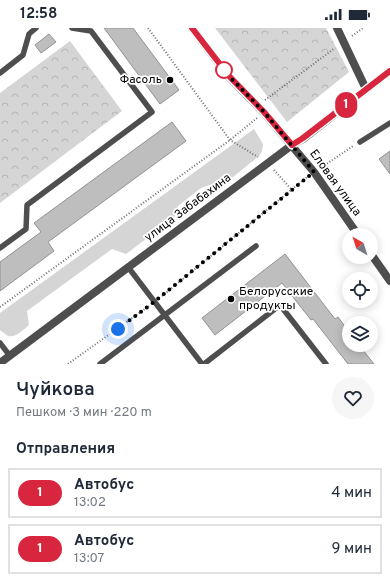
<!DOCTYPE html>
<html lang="ru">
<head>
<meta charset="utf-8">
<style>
	:root { --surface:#fff; --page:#f6f6f7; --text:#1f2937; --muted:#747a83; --line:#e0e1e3 }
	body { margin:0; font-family:Overpass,sans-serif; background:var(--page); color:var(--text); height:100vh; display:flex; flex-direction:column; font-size:15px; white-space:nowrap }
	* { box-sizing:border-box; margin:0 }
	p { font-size:13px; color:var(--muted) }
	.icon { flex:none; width:22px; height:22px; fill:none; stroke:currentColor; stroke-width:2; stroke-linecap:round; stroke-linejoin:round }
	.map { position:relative; height:336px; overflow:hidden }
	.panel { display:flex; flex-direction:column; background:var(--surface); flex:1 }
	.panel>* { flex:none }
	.badge { padding:0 8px; border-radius:13px; font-size:14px; line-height:26px }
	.needle { width:26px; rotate:321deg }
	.controls { position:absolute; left:342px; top:200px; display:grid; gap:8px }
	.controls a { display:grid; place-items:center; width:36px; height:36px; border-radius:50%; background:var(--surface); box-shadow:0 2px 10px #0003; font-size:20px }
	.you { position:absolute; width:20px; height:20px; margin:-10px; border:3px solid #fff; border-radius:50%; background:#1a73e8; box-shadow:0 0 0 6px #1a73e833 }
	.map>.badge { position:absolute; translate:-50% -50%; box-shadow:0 0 0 2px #fff }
	h2 { padding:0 16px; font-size:15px; line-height:36px }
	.round { display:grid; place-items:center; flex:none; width:42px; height:42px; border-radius:21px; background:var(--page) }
	.headline { display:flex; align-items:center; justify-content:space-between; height:68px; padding:0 16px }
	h1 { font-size:19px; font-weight:600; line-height:30px }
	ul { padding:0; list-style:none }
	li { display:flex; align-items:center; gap:12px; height:50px; margin:0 8px 6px; padding:0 8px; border:2px solid var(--line); border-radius:0px }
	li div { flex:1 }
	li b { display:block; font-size:15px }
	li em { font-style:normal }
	li .badge { min-width:44px; font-weight:700; text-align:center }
	.status { display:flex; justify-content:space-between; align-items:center; height:28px; padding:0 20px; background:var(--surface); direction:ltr }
	.status svg { height:11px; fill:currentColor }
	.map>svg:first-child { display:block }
	.green { fill:#d5d5d5 }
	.forest { fill:url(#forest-crowns) }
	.building { fill:#bebebe; stroke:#929292 }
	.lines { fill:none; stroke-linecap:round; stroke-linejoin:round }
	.path { stroke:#707070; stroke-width:2; stroke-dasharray:1 2; stroke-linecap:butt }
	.service { stroke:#4e4e4e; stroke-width:5.5 }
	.minor { stroke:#4e4e4e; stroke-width:8 }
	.tertiary { stroke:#4e4e4e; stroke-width:8 }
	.line-casing { stroke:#fff; stroke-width:9 }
	.line { stroke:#d7263d; stroke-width:6 }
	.walk { stroke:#000; stroke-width:4; stroke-dasharray:0 7.2 }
	.stop-dot { fill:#fff; stroke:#d7263d; stroke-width:2 }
	.poi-dot { fill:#000; stroke:#fff; stroke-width:1.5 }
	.labels { text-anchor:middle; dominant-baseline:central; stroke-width:3.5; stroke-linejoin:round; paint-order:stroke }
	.poi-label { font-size:12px; fill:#000; stroke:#fff; text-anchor:end }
	.street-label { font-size:12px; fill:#000; stroke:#fff }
</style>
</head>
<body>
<div class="status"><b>12:58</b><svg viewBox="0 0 49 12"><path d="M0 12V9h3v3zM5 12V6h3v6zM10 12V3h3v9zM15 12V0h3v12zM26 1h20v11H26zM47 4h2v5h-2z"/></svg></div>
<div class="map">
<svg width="390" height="336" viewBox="0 0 390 336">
	<defs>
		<pattern id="forest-crowns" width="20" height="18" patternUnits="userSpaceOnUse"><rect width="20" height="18" fill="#d5d5d5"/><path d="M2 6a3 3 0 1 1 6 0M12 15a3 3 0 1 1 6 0" fill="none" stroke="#b5b5b5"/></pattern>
	</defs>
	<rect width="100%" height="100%" fill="#fff"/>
	<path class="green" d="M254,101l9,15 -1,7 -3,5 -26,21 -32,11 -23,18 -4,12 -48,36 -14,-5 -85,62 2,14c-6,5 -16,16 -24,9 -1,-1 -4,-3 -5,-4 0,-5 0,-12 0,-17z"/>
	<path class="forest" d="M215,0h111l23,44 -62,50z
		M70,13l52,70 -122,92v-110z"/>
	<path class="building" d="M104,0h29l46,62 -19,14z
		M49,6l7,8 -15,11 -6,-8z
		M172,94l14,19 -138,101 6,9 -54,40v-29l41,-30 -7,-9z
		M390,123v23l-11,-15z
		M285,226l50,65 3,-2 11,15v13h10l15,19h-26l-35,-45 -2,1 -29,-37 -67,52 -13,-17z"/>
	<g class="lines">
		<path class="path" d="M148,0l82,112 28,17
			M352,8l11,-8
			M265,72l70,-52
			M322,139l31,-21
			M274,142l18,20
			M162,268l145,-119
			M0,279l230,-167 27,-22
			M68,336l81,-58"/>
		<path class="service" d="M0,45l23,-18 6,-21 7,-6
			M360,114l30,-19
			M0,220l26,-19 1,-24 125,-93 -61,-81 -19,-3
			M128,239l74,97
			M0,315l10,13
			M100,336l156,-118
			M204,336l76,-59 46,59"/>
		<path class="minor" d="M337,0l29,61"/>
		<path class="tertiary" d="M192,0l37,49 35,36 50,59 44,63
			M371,226l19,27
			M0,335l292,-218 11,-6 87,-68"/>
	</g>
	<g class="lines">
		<defs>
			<path id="line" d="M192,0l37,48 35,36 28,33 11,-7 87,-67"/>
		</defs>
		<use href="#line" class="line-casing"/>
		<use href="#line" class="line"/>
		<path class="walk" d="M118,301l36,-27 160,-130 -50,-60 -35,-36 -7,-8 2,2"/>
	</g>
	<circle class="stop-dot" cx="224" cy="42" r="8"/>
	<g class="poi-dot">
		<circle cx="170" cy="52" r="4"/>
		<circle cx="231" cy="271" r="4"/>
	</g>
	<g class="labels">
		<g class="poi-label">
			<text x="162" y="52">Фасоль</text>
			<text x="239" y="264" text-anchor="start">Белорусские<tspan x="239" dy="14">продукты</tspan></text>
		</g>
		<g class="street-label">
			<text transform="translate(335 155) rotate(54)">Еловая улица</text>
			<text transform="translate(188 180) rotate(-37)">улица Забабахина</text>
		</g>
	</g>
</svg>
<div class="controls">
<a><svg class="needle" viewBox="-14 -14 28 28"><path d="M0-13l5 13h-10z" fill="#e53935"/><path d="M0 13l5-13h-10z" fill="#747a83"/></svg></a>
<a><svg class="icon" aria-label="locate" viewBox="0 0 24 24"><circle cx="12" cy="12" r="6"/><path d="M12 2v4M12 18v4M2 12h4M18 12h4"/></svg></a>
<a><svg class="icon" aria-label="layers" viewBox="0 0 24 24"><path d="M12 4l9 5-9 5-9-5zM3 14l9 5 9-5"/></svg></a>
</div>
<div class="you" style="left:118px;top:301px"></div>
<b class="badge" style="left:346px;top:77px;background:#d7263d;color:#fff">1</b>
</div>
<section class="panel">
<div class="headline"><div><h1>Чуйкова</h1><p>Пешком · 3 мин · 220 m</p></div><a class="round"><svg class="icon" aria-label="heart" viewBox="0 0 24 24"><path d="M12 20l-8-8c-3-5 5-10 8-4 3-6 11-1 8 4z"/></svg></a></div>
<h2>Отправления</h2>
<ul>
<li><span class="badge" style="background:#d7263d;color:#fff">1</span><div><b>Автобус</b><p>13:02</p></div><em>4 мин</em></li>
<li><span class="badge" style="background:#d7263d;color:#fff">1</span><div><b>Автобус</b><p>13:07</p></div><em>9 мин</em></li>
</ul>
</section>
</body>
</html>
